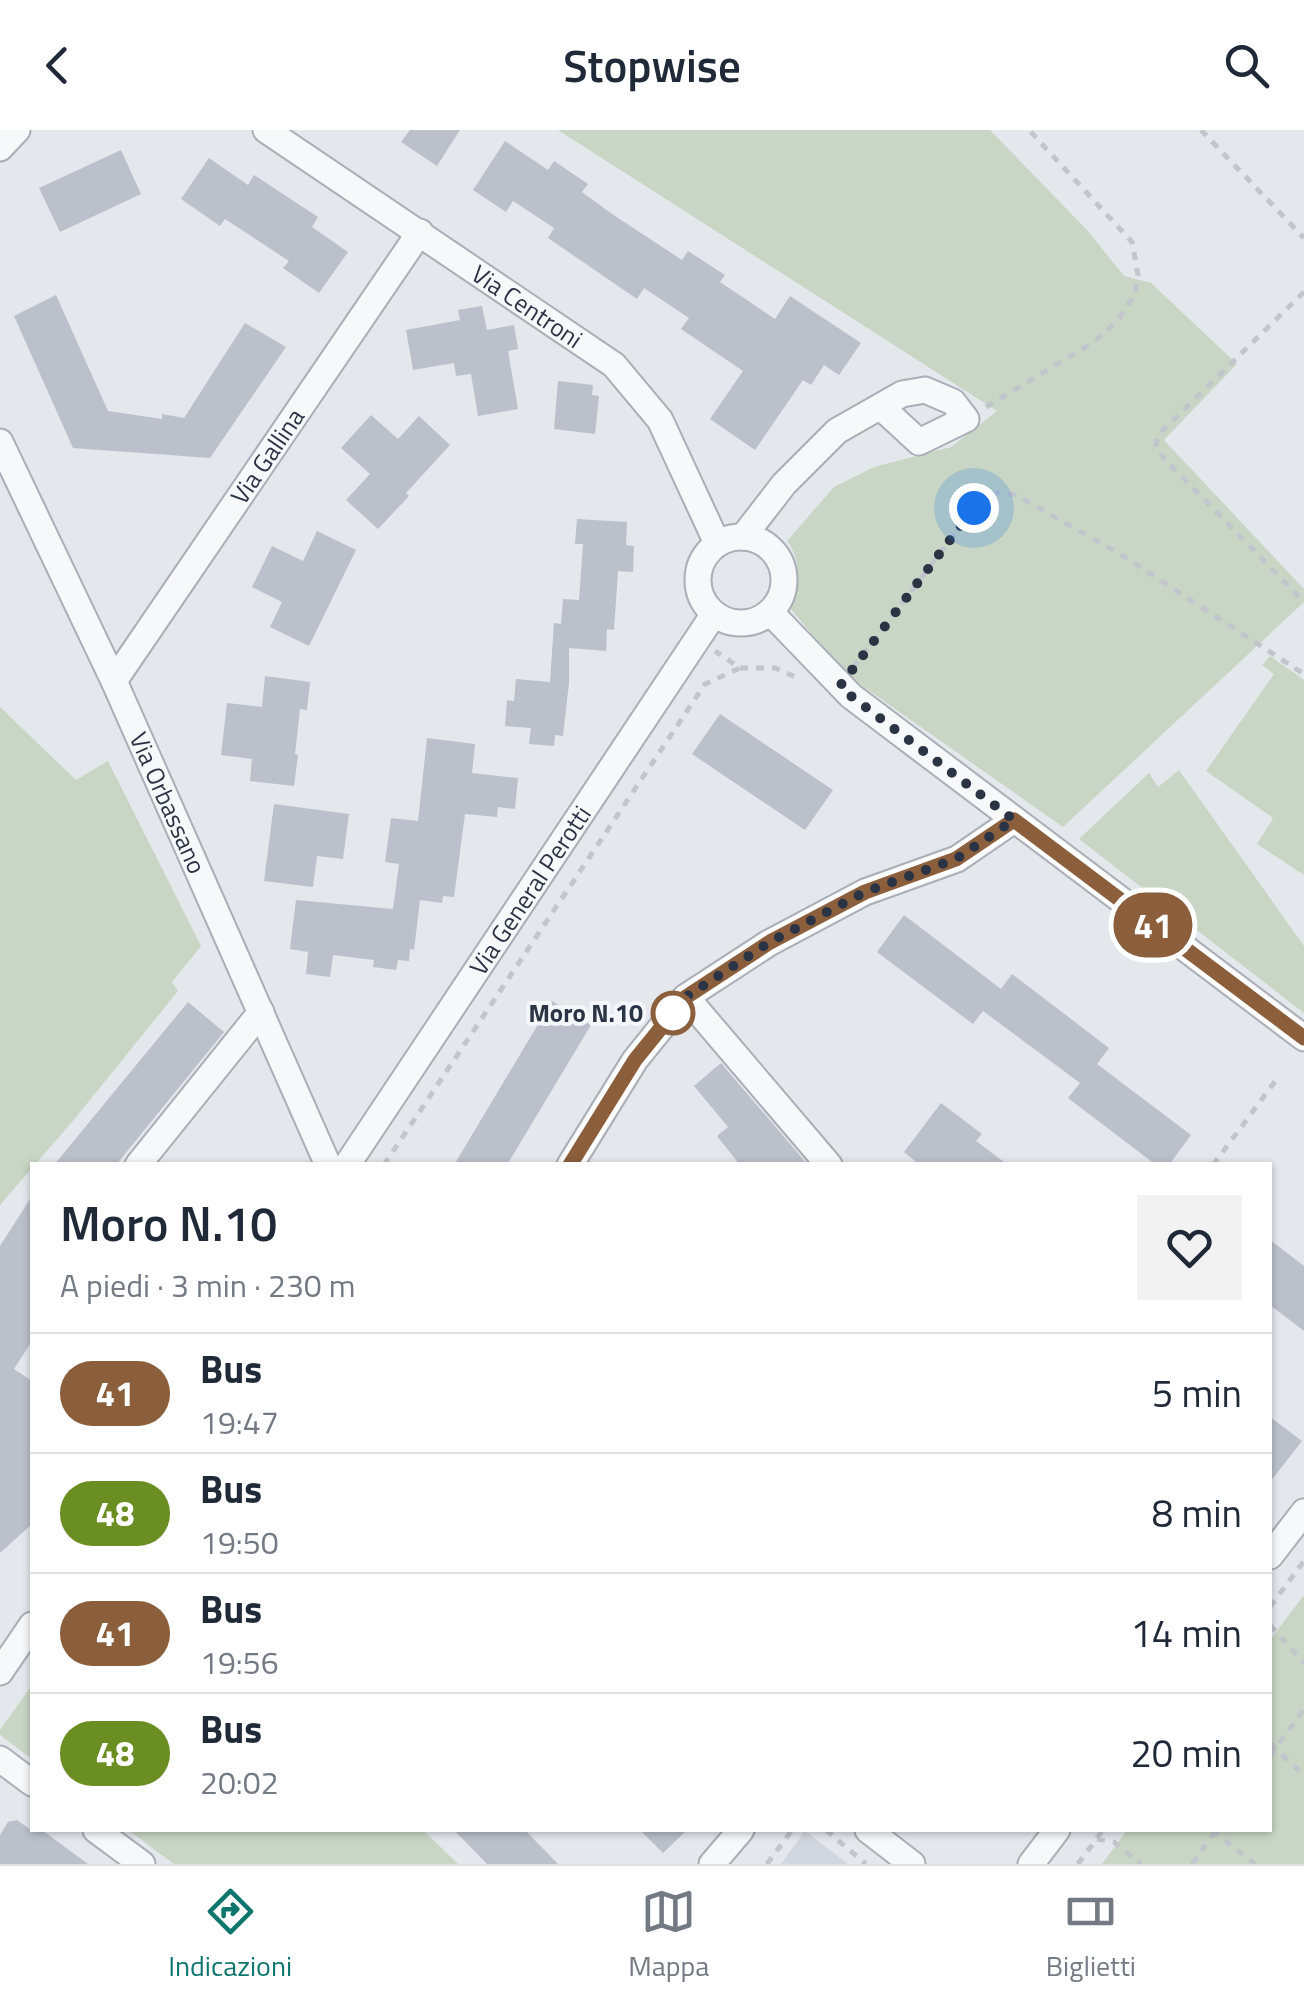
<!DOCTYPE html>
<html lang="it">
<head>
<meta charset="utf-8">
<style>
	:root { --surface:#fff; --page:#f2f2f3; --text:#1f2937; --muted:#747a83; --line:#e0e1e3; --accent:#0f766e }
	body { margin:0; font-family:"Titillium Web",sans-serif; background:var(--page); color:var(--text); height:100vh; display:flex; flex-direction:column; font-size:38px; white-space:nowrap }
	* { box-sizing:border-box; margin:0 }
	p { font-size:32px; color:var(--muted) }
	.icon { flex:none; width:55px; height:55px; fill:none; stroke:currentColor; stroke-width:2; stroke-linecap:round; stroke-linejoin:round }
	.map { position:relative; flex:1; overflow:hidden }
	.details { position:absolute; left:30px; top:1032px; width:1242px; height:670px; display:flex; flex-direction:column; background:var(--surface); border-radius:0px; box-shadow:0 2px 8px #0004 }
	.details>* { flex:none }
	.badge { padding:0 20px; border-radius:32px; font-size:35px; line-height:65px }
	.you { position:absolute; width:50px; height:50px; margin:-25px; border:8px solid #fff; border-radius:50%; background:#1a73e8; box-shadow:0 0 0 15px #1a73e833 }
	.map>.badge { position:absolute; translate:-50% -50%; box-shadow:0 0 0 5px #fff }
	.round { display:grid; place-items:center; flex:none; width:105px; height:105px; border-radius:0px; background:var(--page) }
	.headline { display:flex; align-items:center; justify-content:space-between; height:170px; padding:0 30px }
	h1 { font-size:48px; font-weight:600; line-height:75px }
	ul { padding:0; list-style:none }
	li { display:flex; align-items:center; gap:30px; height:120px; padding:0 30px; border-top:2px solid var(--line) }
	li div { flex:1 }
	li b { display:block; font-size:38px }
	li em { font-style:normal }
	li .badge { min-width:110px; font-weight:700; text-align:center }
	header { display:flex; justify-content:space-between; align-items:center; height:130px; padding:0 30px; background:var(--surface); font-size:45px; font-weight:600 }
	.tabs { display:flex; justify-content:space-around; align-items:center; height:140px; border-top:2px solid var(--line); background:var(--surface); font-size:28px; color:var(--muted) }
	.tabs a { display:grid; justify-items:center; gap:5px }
	.tabs .current { color:var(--accent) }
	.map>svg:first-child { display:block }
	.built { fill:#d2d6de }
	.green { fill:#c9d6c5 }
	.building { fill:#bbc0ca }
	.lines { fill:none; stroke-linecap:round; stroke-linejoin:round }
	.minor-casing { stroke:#a9aeb7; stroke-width:29 }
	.path { stroke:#c2c5cb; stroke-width:5; stroke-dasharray:8 8; stroke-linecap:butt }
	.minor { stroke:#f7f8fa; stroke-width:25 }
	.line-casing { stroke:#fff; stroke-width:22 }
	.line { stroke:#8b5e3c; stroke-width:15 }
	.walk { stroke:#2b3445; stroke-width:10; stroke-dasharray:0 18 }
	.stop-dot { fill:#fff; stroke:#8b5e3c; stroke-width:5 }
	.labels { text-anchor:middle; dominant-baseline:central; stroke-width:8; stroke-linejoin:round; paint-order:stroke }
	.street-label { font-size:25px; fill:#2b3445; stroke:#f4f6f9 }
	.stop-label { font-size:25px; font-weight:bold; fill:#2b3445; stroke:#f4f6f9; text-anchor:end }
</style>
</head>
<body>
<header><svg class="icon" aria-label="back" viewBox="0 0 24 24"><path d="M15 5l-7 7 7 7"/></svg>Stopwise<svg class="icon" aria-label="search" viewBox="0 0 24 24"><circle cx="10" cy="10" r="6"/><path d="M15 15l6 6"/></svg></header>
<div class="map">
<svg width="1304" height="1734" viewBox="0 0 1304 1734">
	<rect width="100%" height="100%" fill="#e4e7ec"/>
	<path class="built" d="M805,1701l43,33h-67z"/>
	<path class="green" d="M558,0h432l97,100 37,46 27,7 86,81 -73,76 140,149v13l-241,225 -219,-154 -54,-65c8,-23 13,-46 -3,-67l47,-54 40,-20 77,-20 46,-36z
		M1270,526l34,24v195l-47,-31 16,-26 -67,-47 68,-97 -12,-9z
		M0,577l76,73 32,-19 93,185 -29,36 6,9 -106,131 -72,83z
		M1179,640l125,176v67l-225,-174 70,-66 9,14z
		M1304,1465v269h-202l25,-34h143v-190z
		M32,1555v74l-32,-24v-5z
		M128,1700h295l35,34h-284z"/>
	<path class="building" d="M410,0h50l-23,36 -36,-24z
		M505,11l43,29 6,-9 34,23 -6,8 30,22 70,46 6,-9 37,24 -5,7 55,37 15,-23 71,47 -22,32 -15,-10 -13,20 -8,-5 -48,70 -45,-31 33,-48 -62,-42 8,-11 -45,-30 -7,11 -89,-61 6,-10 -41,-27 -7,11 -33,-22z
		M121,20l20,44 -81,38 -21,-44z
		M209,28l39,27 6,-10 64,42 -6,10 36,25 -29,41 -36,-25 6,-7 -64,-42 -5,7 -39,-27z
		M56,165l52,116 54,8v-5l22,4 61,-95 41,24 -76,111 -137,-10 -59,-132z
		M482,176l5,24 27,-5 4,24 -10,2 10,58 -40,7 -7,-42 -15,2 -2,-13 -41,7 -7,-40 54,-10 -2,-10z
		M558,251l35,4 -1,10 7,1 -4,38 -41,-5z
		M371,285l27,24 21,-23 31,29 -44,48 3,3 -31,33 -32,-29 24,-26 -29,-26z
		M577,389l50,3 -1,23 8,1 -1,26 -15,-1 -4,59 -7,-1 -1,22 -37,-3v35l-6,53 -8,-1 -1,11 -25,-2 2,-16 -26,-2 2,-26 7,1 2,-22 34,3 4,-59 7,1 2,-25 16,1 4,-56h-8z
		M317,401l39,19 -47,96 -39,-19 12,-25 -30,-15 20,-41 31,15z
		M265,546l45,6 -3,28 -7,-1 -5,45 3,1 -4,31 -44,-5 2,-22 -31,-4 6,-52 35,4z
		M720,584l113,76 -28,40 -113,-76z
		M427,608l48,6 -3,29 46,5 -3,31 -17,-2 -1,10 -32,-3 -11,83 -11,-1 -1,7 -22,-3 -6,50 -4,-1 -1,12 -11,-1 -2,10 -23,-3 1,-7 -41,-5 -3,22 -24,-3 2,-22 -18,-3 6,-49 97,9 6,-45 -14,-2 6,-44 27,3z
		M274,674l75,10 -6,45 -26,-3 -4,31 -49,-6z
		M904,785l97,74 11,-15 97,74 -12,16 94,71 -22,30h-13l-88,-67 12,-15 -97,-72 -10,13 -96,-72z
		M552,871l39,24 -84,140h-53z
		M188,872l36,30 -108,133h-62z
		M721,933l87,102h-68l-23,-29 11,-9 -34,-41z
		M941,973l41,31 -6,7 32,24h-88l-16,-13z
		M32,1066v145l-18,28 18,12v143l-32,29v-307z
		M1270,1110l34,26v65l-34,-26z
		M1270,1287l32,24 -32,41z
		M17,1690l14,10h11l46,34h-88v-29l8,-13z
		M454,1700h71l33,34h-71z
		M640,1700h47l-24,23z"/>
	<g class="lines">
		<defs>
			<g id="minor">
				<path id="s1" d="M266,0l348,235 46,55 57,123"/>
				<path d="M0,18l17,-18"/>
				<path id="s2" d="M0,312l114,239 214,484"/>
				<path d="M743,407l41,-53 53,-53 65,-37 23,-4 28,12 13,17 -47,23 -38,-35"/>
				<circle cx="741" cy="450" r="43"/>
				<path d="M770,482l81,84 453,342"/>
				<path id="s3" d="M114,551l306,-449"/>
				<path d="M686,867l143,168"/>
				<path d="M138,1035l123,-153"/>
				<path id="s4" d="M347,1035l367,-551"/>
				<path d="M570,1035l65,-105 51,-63 83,-54 96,-51 92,-33 57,-39"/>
				<path d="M1270,1426l34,-44"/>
				<path d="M0,1542l32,-47"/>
				<path d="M0,1629l32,24"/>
				<path d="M96,1700l46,34"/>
				<path d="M868,1700l44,34"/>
				<path d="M712,1734l29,-34"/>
				<path d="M1031,1734l26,-34"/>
			</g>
		</defs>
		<use href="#minor" class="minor-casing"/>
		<path class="path" d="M1201,0l103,108
			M1304,162l-145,142 -3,10 2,8 146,150
			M986,277l108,-65 24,-22 17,-26 3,-19 -6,-33 -103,-112
			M740,538h35l25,11
			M853,538l121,-160 24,-16 18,3 104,59 184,120
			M384,1035l321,-481 35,-16 -25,-17
			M1213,1035l66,-89
			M1270,1477l34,-46
			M1270,1495l34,38
			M1270,1614l34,31
			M1270,1626l34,-47
			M826,1700l40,34
			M1212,1700l43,34
			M1097,1709l17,3 27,22
			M767,1734l25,-34
			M1078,1734l25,-34
			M1192,1734l23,-32"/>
		<use href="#minor" class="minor"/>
	</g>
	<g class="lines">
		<defs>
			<path id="line" d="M570,1035l65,-105 51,-63 84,-55 95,-50 91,-33 58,-39 290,218"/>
		</defs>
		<use href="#line" class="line-casing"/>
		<use href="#line" class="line"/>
		<path class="walk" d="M673,883l-4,5 17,-21 84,-55 95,-50 91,-33 58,-39 -163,-124 -11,-10 134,-178"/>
	</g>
	<circle class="stop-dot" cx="673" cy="883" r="20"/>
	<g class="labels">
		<g class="street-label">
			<text stroke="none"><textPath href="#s1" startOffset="315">Via Centroni</textPath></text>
			<text stroke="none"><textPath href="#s3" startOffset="272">Via Gallina</textPath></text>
			<text stroke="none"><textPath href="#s2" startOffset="398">Via Orbassano</textPath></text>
			<text stroke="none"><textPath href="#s4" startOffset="330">Via General Perotti</textPath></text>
		</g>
		<g class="stop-label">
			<text x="643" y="883">Moro N.10</text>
		</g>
	</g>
</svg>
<div class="you" style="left:974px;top:378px"></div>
<b class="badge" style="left:1153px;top:795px;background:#8b5e3c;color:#fff">41</b>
<section class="details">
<div class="headline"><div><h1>Moro N.10</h1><p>A piedi · 3 min · 230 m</p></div><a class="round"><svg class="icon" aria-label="heart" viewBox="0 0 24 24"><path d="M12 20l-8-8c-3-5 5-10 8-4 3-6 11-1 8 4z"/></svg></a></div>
<ul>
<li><span class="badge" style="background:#8b5e3c;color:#fff">41</span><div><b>Bus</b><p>19:47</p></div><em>5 min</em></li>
<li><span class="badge" style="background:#6b8e23;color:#fff">48</span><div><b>Bus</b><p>19:50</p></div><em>8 min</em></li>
<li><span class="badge" style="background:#8b5e3c;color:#fff">41</span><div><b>Bus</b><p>19:56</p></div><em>14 min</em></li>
<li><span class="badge" style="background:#6b8e23;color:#fff">48</span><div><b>Bus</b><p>20:02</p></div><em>20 min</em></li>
</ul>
</section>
</div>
<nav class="tabs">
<a class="current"><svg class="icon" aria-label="directions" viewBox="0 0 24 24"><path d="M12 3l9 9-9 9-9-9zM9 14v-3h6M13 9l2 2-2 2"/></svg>Indicazioni</a>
<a><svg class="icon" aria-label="map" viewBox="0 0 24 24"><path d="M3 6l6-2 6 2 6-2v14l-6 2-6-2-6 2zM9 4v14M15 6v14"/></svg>Mappa</a>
<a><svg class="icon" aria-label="tickets" viewBox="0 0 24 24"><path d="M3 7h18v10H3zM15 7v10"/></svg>Biglietti</a>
</nav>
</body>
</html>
